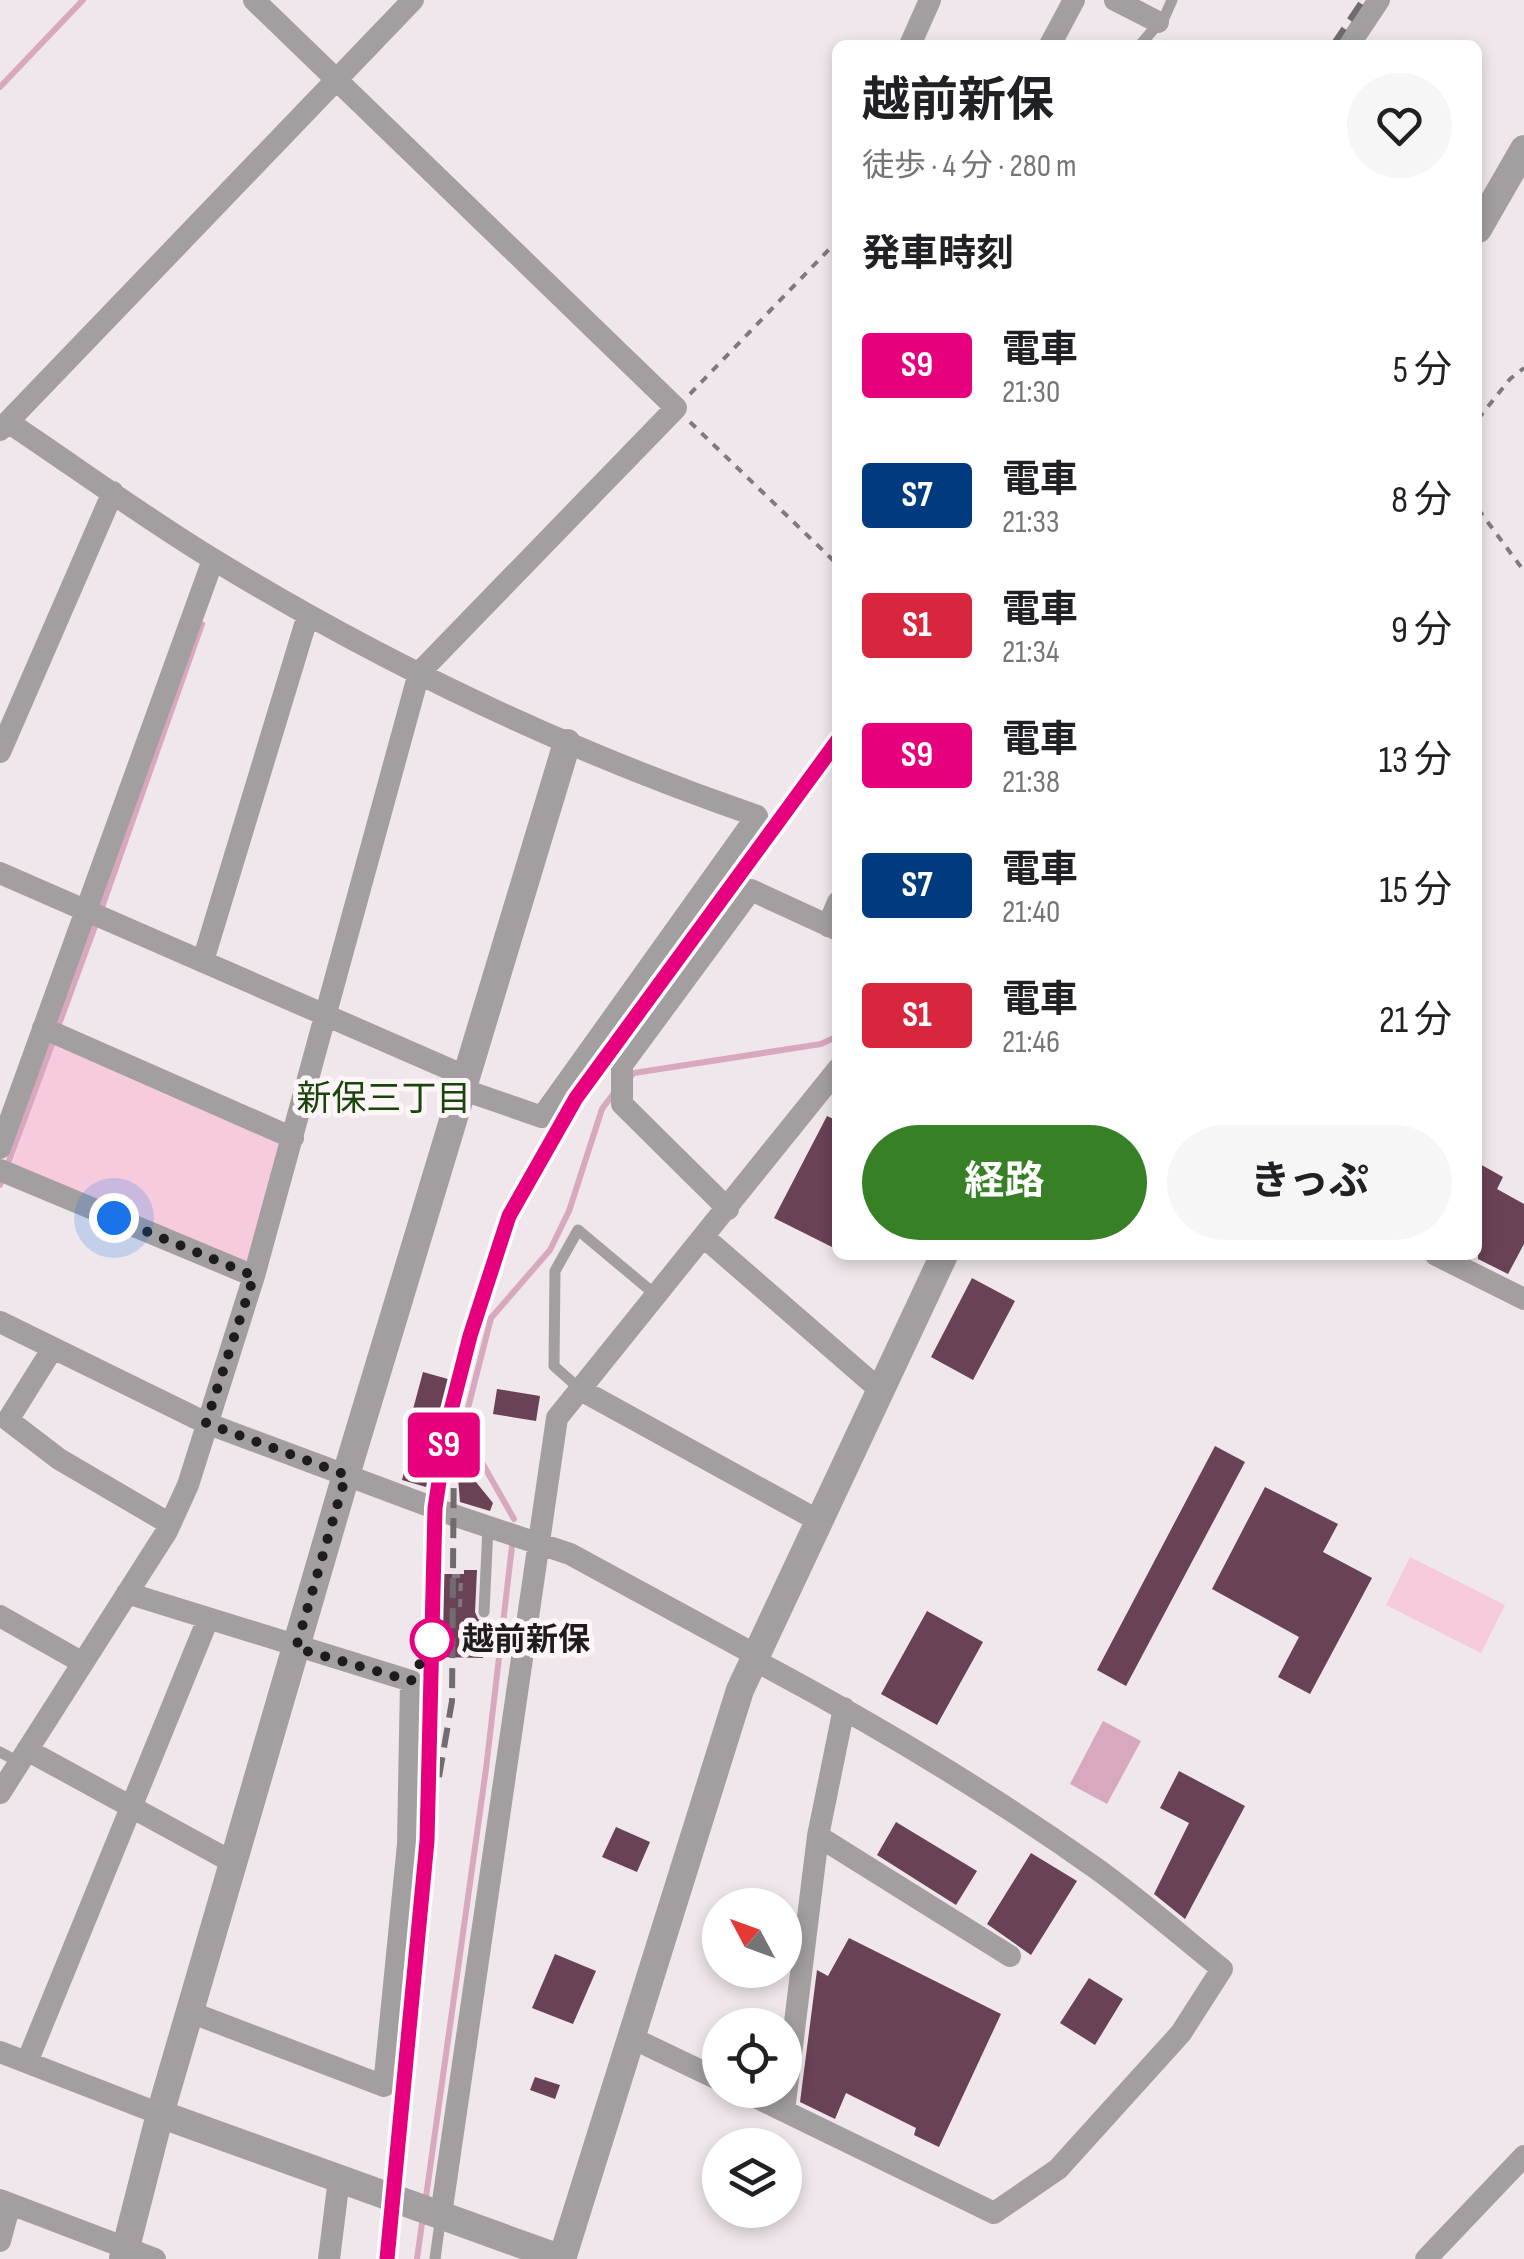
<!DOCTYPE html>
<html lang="ja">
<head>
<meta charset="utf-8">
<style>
	:root { --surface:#fff; --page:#f6f6f6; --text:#202124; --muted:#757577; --accent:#388026 }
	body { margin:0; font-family:"Sofia Sans Condensed","Noto Sans JP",sans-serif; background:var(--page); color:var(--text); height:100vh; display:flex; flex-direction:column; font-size:38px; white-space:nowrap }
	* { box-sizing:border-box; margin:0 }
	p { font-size:32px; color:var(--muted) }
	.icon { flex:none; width:55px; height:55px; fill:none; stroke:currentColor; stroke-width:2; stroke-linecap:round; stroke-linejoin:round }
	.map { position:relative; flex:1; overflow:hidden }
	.sheet { position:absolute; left:832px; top:40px; width:650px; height:1220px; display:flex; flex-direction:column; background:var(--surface); border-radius:15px; box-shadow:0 5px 15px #0003 }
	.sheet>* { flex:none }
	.badge { padding:0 20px; border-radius:8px; font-size:35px; line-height:65px }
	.needle { width:65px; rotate:311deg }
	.tools { position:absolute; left:702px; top:1888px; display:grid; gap:20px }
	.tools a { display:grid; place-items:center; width:100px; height:100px; border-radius:50%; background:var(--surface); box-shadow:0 5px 15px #0003; font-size:50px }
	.you { position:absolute; width:50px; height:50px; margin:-25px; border:8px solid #fff; border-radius:50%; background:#1a73e8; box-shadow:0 0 0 15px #1a73e833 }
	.map>.badge { position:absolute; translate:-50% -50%; box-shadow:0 0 0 5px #fff }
	h2 { padding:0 30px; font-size:38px; line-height:90px }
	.round { display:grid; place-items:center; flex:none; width:105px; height:105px; border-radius:52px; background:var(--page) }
	.overview { display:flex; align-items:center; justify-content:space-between; height:170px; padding:0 30px }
	h1 { font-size:48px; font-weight:700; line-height:75px }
	.primary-button { display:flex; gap:20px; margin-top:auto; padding:20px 30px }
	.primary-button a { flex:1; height:115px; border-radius:60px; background:var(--accent); color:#fff; font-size:40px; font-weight:700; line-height:115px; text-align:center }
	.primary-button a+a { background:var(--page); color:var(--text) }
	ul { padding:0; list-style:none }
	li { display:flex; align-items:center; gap:30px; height:130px; padding:0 30px }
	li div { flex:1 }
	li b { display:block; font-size:38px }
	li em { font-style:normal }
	li .badge { min-width:110px; font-weight:700; text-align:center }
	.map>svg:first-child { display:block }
	.green { fill:#f6cbde }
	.water { fill:#d8a8be }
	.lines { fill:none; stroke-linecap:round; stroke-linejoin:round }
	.stream { stroke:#d8a8be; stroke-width:6 }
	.building { fill:#6a4255 }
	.path { stroke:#7f7a7d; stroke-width:4; stroke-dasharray:8 8; stroke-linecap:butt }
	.service { stroke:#a39fa1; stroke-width:11 }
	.minor { stroke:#a39fa1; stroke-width:22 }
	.tertiary { stroke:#a39fa1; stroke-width:28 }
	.rail { stroke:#706b6e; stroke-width:6; stroke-dasharray:20 10; stroke-linecap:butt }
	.line-casing { stroke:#fff; stroke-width:22 }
	.line { stroke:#e6007e; stroke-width:15 }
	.walk { stroke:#1e1c1d; stroke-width:10; stroke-dasharray:0 18 }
	.stop-dot { fill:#fff; stroke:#e6007e; stroke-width:5 }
	.labels { text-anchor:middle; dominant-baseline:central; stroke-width:10; stroke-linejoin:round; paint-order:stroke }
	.stop-label { font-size:32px; font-weight:bold; fill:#1e1c1d; stroke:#fdf5f8; text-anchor:start }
	.neighbourhood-label { font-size:35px; fill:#17450a; stroke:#fdf5f8 }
</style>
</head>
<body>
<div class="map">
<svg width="1524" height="2259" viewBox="0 0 1524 2259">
	<rect width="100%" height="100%" fill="#efe7eb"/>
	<path class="green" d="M53,1041l240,97 -38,134 -246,-99z
		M1410,1557l95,48 -24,48 -95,-48z"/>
	<path class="water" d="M1103,1721l38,20 -34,63 -37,-20z"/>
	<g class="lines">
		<path class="stream" d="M0,87l83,-87
			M101,910l101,-286
			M58,1027l39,-106
			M630,1077l4,-4 187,-29 17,-8
			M0,1185l54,-146
			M514,1519l-42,-74 -4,-37 23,-90 59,-68 19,-39 33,-102 12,-16
			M425,2204l61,-435 26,-223
			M417,2259l6,-43"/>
	</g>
	<path class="building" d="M827,1116l11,5v129l-64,-32z
		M1478,1163l25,14 -6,12 27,15v40l-16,30 -30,-15z
		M972,1278l43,23 -42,79 -42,-23z
		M423,1372l25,7 -22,108 -24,-7 10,-39 -7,-2z
		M497,1389l43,7 -4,25 -43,-7z
		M1215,1446l30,16 -119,224 -29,-16z
		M467,1471l26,32 -3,8 -30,-9 -2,-24z
		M1265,1487l73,37 -15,28 49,26 -62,116 -32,-17 21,-40 -87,-48z
		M464,1570h13l-2,42 3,7 6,2 -1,37 -44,-1 3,-83h22z
		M927,1611l56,31 -46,83 -56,-31z
		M1179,1771l66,35 -60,113 -31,-25 35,-71 -29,-15z
		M896,1822l81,49 -21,34 -79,-50z
		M616,1827l34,15 -13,30 -35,-15z
		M1031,1853l46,28 -46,74 -44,-31z
		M849,1938l152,76 -62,133 -25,-12 2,-7 -70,-35 -11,26 -35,-17 17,-132 11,6z
		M555,1954l41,17 -23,53 -41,-16z
		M1089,1978l34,21 -28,46 -35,-22z
		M535,2077l25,8 -5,14 -25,-9z"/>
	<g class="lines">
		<path class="path" d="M690,394l148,-154
			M1478,419l32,-40 14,-11
			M690,422l148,143
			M1478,509l46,62
			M452,1576h9l-1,35h3"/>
		<path class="service" d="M1140,45l25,-29 7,-16
			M581,1390l-27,-24 1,-95 23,-41 79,66
			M484,1612l4,-85
			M0,1752l19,10
			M435,2259l6,-44"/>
		<path class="minor" d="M1115,0l43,22
			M910,45l20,-45
			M1050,45l24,-45
			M1349,45l30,-45
			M8,422c69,46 137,96 208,139 170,104 353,190 541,255l-215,301 -81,-28
			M0,430l413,-430
			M0,752l113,-260
			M0,873l465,203
			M828,926l10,-24
			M203,961l105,-346
			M43,1028l250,110
			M0,1148l213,-588
			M0,1170l254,106
			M728,1209l-106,-105v-39l129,-175 87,40
			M705,1238l175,152
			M1436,1255l88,44
			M0,1322l206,101 247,92 117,39 184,100
			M53,1348l-45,72 51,39 111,65
			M581,1390l238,131
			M127,1593l284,88 -3,163 -24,242 -194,-74
			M0,1616l83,47
			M27,1750l207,113
			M0,1793l167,-262 21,-46 66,-209 165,-603 257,-265 -422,-408
			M818,1836l192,120
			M630,2037l90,43
			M0,2052l160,62
			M27,2062l181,-443
			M741,2090l253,123 64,-44 123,-136 41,-64c-41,-33 -82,-69 -125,-100 -110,-78 -226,-147 -345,-210
			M784,2111l34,-275 26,-128
			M0,2200l155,59
			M441,2215l116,-797 281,-349
			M0,2241l10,-37
			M329,2259l10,-80
			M1426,2259l98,-103"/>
		<path class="tertiary" d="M1478,229l46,-80
			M160,2114l402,145
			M123,2259l37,-145 186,-639 221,-732
			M562,2259l178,-569 204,-435"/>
		<path class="rail" d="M1333,45l30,-45
			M439,1777l13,-76 2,-258
			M427,1841l8,-319 4,-56 31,-131 39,-119 67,-117 262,-359
			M387,2259l43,-433"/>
	</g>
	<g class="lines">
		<defs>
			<path id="line" d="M387,2259l40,-418 8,-333 13,-86 22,-86 39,-120 67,-118 262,-358"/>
		</defs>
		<use href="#line" class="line-casing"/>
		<use href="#line" class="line"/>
		<path class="walk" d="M114,1218l140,58 -48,147 140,52 -50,173 115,33 21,-41"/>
	</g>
	<circle class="stop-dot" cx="432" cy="1640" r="20"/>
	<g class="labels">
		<g class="stop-label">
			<text x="462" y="1640">越前新保</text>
		</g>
		<g class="neighbourhood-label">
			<text x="384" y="1099">新保三丁目</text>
		</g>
	</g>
</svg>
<div class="tools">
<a><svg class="needle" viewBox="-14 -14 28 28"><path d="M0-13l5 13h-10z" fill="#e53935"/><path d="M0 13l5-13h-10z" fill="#757577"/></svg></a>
<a><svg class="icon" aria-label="locate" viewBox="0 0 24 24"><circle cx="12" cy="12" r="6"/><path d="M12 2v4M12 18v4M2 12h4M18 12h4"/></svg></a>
<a><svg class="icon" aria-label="layers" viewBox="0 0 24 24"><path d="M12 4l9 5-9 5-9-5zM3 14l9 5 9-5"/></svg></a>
</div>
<div class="you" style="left:114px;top:1218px"></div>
<b class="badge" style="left:444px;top:1445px;background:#e6007e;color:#fff">S9</b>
<section class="sheet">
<div class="overview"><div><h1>越前新保</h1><p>徒歩 · 4 分 · 280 m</p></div><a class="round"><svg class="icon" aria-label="heart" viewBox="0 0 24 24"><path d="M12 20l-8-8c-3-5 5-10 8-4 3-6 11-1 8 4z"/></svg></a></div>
<h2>発車時刻</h2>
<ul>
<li><span class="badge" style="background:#e6007e;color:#fff">S9</span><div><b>電車</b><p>21:30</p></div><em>5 分</em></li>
<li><span class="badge" style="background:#003b80;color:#fff">S7</span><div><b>電車</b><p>21:33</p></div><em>8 分</em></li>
<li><span class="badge" style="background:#d7263d;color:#fff">S1</span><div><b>電車</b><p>21:34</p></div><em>9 分</em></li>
<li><span class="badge" style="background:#e6007e;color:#fff">S9</span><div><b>電車</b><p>21:38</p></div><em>13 分</em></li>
<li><span class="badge" style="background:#003b80;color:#fff">S7</span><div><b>電車</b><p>21:40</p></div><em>15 分</em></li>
<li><span class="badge" style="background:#d7263d;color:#fff">S1</span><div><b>電車</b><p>21:46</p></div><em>21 分</em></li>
</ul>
<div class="primary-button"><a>経路</a><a>きっぷ</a></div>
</section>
</div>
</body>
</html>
